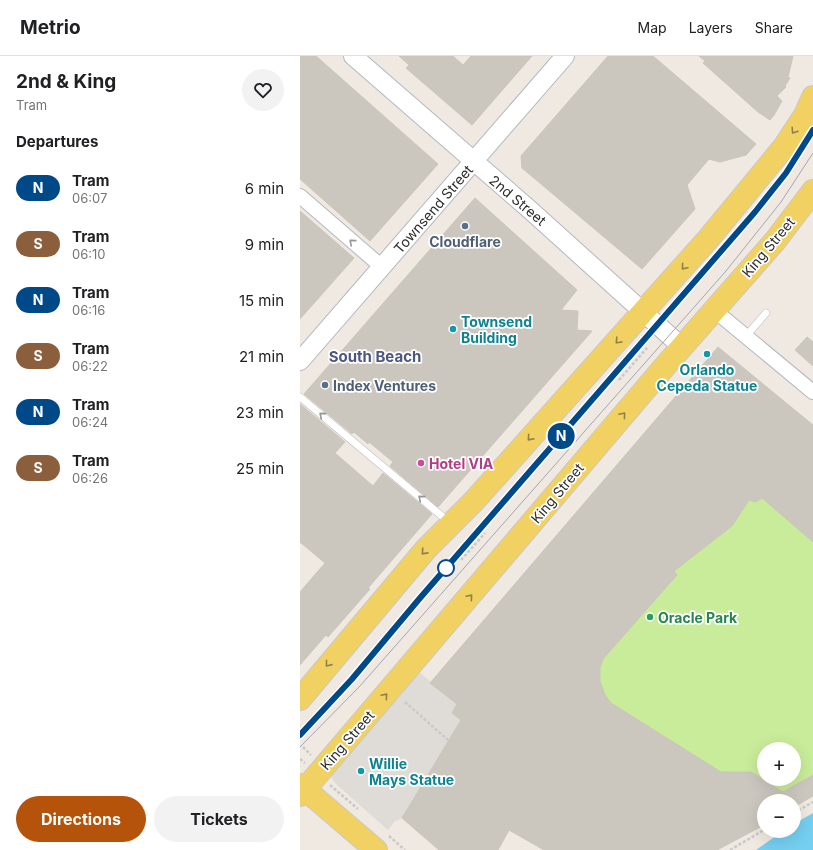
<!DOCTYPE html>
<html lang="en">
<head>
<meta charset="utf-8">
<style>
	:root { --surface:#fff; --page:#f2f2f2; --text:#202124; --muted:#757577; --line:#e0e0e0; --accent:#b45309 }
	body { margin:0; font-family:Inter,sans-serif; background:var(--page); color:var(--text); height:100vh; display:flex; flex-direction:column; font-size:15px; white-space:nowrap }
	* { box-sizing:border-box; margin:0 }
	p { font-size:13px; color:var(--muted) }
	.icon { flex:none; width:22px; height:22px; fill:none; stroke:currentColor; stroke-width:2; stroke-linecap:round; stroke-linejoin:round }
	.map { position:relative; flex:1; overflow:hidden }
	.sheet { display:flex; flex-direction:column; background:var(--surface); width:300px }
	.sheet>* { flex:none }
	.badge { padding:0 8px; border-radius:13px; font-size:14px; line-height:26px }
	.tools { position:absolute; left:457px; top:686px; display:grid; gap:8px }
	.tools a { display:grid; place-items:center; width:44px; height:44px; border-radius:50%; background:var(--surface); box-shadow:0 4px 16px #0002; font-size:20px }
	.map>.badge { position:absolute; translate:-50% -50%; box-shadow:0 0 0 2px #fff }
	h2 { padding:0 16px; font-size:15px; line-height:36px }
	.round { display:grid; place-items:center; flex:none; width:42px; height:42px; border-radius:21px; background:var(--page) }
	.summary { display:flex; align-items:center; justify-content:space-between; height:68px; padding:0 16px }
	h1 { font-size:19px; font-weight:700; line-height:30px }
	.button { display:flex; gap:8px; margin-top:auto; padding:8px 16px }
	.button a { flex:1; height:46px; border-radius:24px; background:var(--accent); color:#fff; font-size:16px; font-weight:700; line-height:46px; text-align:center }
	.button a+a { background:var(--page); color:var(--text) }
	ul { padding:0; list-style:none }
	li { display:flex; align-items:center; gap:12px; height:56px; padding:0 16px }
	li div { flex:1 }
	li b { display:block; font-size:15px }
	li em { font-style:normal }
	li .badge { min-width:44px; font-weight:700; text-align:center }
	header { display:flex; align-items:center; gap:24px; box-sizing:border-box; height:56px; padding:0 20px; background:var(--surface); border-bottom:1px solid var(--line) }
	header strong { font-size:19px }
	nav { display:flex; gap:22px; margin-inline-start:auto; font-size:14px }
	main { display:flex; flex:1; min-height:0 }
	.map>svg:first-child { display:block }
	.pitch { fill:#c9ec9a; fill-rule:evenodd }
	.plaza { fill:#dfdcd8 }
	.water { fill:#75cff0 }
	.building { fill:#cbc7bf; stroke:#cbc5ba }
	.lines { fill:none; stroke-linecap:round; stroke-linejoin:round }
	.service-casing { stroke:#b4b7c1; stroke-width:8 }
	.minor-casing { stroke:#b4b7c1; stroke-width:16 }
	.tertiary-casing { stroke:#b4b7c1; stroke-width:20 }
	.primary-casing { stroke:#c9c9c9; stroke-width:24 }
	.path { stroke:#c9c9c9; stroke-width:2.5; stroke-dasharray:3 2; stroke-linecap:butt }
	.service { stroke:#fff; stroke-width:7 }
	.minor { stroke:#fff; stroke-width:14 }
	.tertiary { stroke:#fff; stroke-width:18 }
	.primary { stroke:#f2d163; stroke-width:22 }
	.tram { stroke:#a3a6b8; stroke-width:1 }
	.oneway { stroke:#908048 }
	.oneway2 { stroke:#969696 }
	.line-casing { stroke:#fff; stroke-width:9 }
	.line { stroke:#004988; stroke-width:6 }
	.service-dot { fill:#5c6f8a; stroke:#fff; stroke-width:1.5 }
	.culture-dot { fill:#0f9aa8; stroke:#fff; stroke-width:1.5 }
	.hotel-dot { fill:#d1479c; stroke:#fff; stroke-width:1.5 }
	.stop-dot { fill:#fff; stroke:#004988; stroke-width:2 }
	.leisure-dot { fill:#2e9e5b; stroke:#fff; stroke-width:1.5 }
	.labels { text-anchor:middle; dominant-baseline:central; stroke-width:3.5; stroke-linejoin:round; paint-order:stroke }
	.street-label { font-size:14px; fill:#2e2e2e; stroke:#fff }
	.service-label { font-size:14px; font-weight:bold; fill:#4e5e75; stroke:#fff }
	.culture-label { font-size:14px; font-weight:bold; fill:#0d838f; stroke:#fff; text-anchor:start }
	.hotel-label { font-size:14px; font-weight:bold; fill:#b23c85; stroke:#fff; text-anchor:start }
	.leisure-label { font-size:14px; font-weight:bold; fill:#27864d; stroke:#fff; text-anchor:start }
	.neighbourhood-label { font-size:15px; font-weight:bold; fill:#4d5680; stroke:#fff }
</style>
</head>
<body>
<header>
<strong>Metrio</strong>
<nav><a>Map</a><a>Layers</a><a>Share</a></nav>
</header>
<main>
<section class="sheet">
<div class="summary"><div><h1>2nd &amp; King</h1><p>Tram</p></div><a class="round"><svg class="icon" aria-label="heart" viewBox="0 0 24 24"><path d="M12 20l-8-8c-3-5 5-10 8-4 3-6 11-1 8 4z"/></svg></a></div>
<h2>Departures</h2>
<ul>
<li><span class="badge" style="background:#004988;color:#fff">N</span><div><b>Tram</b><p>06:07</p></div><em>6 min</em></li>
<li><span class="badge" style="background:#8b5e3c;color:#fff">S</span><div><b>Tram</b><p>06:10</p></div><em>9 min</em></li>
<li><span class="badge" style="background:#004988;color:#fff">N</span><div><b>Tram</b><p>06:16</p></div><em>15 min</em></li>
<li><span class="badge" style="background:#8b5e3c;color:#fff">S</span><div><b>Tram</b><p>06:22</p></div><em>21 min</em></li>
<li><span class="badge" style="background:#004988;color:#fff">N</span><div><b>Tram</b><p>06:24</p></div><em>23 min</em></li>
<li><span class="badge" style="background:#8b5e3c;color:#fff">S</span><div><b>Tram</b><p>06:26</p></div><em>25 min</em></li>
</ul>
<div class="button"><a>Directions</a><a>Tickets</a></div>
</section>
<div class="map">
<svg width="513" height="794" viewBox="0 0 513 794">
	<rect width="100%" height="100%" fill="#efe9e1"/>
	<path class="pitch" d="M418,291l81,67 -13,14 27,42v308l-49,23 -317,-137zM464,693h30v30h-30z"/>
	<path class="plaza" d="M119,616l38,32 -5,9 9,7 -59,98 -8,4 -6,8 -53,-47 -5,-8z"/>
	<path class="water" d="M513,757v37h-57l27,-19h11v-7z"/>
	<path class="building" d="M0,0h16l122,108 -68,77 -70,-62z
		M99,0h54l10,9 8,-9h61l-60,69 -66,-57 3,-3z
		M308,0h45l103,88 -10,11 -26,7 -11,-3 -22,26 8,24 -53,60 -120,-101 -1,-12z
		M399,0h94l-5,21 2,1 -5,8 1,1 -9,9 5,5 -8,14 -4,5 -12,-8 -55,-49 2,-2z
		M175,142l102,92 -16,20 17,1 -1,19 15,1 -154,176 -48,-41 3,-4 -24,-20 -1,2 -14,-12 -2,2 -48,-40z
		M0,155l54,47 -54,61z
		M507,281l6,5v24l-18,-16z
		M418,291l95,78v117l-51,-44 -6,4 -7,-2 -17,26 -58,45 3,4 -74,84 -3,9v13l5,14 6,8 110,69h30l32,20 30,-17v21l-19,11v-6h-30v24l-47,25h-173l-35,-20 -11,20h-59l-37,-32 59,-98 -9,-7 5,-9 -27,-21z
		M0,348l45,38 -10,11 38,33 10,-13 49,41 -64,74 2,1 -42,48 -2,-2 -26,30v-73l25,-29 -25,-21z"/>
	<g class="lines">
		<defs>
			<path id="service" d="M446,280l20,-23
				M0,341l149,125"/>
			<path id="minor" d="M0,140l82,71
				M414,254l99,82"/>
			<path id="tertiary" d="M53,0l176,153 153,138
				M0,305l265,-305"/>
			<path id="primary" d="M0,643l126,-150 48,-48 235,-263 75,-91 21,-32 8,-18
				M0,729l76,65
				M0,739l366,-430 109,-124 38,-50"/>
		</defs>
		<use href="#service" class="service-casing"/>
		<use href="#minor" class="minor-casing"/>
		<use href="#tertiary" class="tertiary-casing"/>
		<use href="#primary" class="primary-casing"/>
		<path class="path" d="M319,324l28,-32
			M161,504l24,-27
			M105,646l43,38
			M3,691l8,8
			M0,703l5,4
			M30,729l28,24
			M494,757l19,-11
			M89,780l16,14
			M430,794l34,-20"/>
		<use href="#service" class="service"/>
		<use href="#minor" class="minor"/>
		<use href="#tertiary" class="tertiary"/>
		<use href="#primary" class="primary"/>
		<path class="tram" d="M0,679l52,-56 68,-81 335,-386 31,-39 27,-43
			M0,691l60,-61 366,-415 55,-69 32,-49"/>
	</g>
	<defs><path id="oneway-chevron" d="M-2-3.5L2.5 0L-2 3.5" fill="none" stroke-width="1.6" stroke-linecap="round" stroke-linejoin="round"/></defs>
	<g class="oneway">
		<use href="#oneway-chevron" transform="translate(494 75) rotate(123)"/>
		<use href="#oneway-chevron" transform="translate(384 211) rotate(131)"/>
		<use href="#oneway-chevron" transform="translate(318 285) rotate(133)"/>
		<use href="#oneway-chevron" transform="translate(323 359) rotate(-50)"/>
		<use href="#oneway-chevron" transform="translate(230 382) rotate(131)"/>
		<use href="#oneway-chevron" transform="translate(124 496) rotate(132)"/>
		<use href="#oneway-chevron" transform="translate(170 541) rotate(-49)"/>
		<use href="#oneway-chevron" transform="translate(28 608) rotate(129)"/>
		<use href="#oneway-chevron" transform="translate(85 640) rotate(-49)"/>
	</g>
	<g class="oneway2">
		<use href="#oneway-chevron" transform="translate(52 186) rotate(-139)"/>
		<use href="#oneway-chevron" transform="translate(22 359) rotate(-140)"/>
		<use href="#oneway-chevron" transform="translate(121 442) rotate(-140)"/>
	</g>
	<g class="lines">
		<defs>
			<path id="line" d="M0,679l52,-56 68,-81 335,-386 31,-39 27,-43"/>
		</defs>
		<use href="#line" class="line-casing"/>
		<use href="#line" class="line"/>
	</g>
	<g class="service-dot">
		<circle cx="165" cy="170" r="4"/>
		<circle cx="25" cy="329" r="4"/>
	</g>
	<g class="culture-dot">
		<circle cx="153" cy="273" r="4"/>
		<circle cx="407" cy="298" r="4"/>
		<circle cx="61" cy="715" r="4"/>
	</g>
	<circle class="hotel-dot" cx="121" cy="407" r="4"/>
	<circle class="stop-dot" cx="146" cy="512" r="8"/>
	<circle class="leisure-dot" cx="350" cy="561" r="4"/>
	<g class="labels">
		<g class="street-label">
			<text transform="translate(218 144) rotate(40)">2nd Street</text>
			<text transform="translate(133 153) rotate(-49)">Townsend Street</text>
			<text transform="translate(468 191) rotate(-50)">King Street</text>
			<text transform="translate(257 437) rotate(-50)">King Street</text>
			<text transform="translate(47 684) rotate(-49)">King Street</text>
		</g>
		<g class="service-label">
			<text x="165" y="185">Cloudflare</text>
			<text x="33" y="329" text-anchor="start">Index Ventures</text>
		</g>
		<g class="culture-label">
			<text x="161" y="265">Townsend<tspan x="161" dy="16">Building</tspan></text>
			<text x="407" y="313" text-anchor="middle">Orlando<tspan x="407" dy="16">Cepeda Statue</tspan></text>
			<text x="69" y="707">Willie<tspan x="69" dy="16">Mays Statue</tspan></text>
		</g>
		<g class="hotel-label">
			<text x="129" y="407">Hotel VIA</text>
		</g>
		<g class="leisure-label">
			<text x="358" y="561">Oracle Park</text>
		</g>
		<g class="neighbourhood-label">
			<text x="75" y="300">South Beach</text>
		</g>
	</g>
</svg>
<div class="tools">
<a>+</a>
<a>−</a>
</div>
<b class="badge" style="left:261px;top:380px;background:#004988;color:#fff">N</b>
</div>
</main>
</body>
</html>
